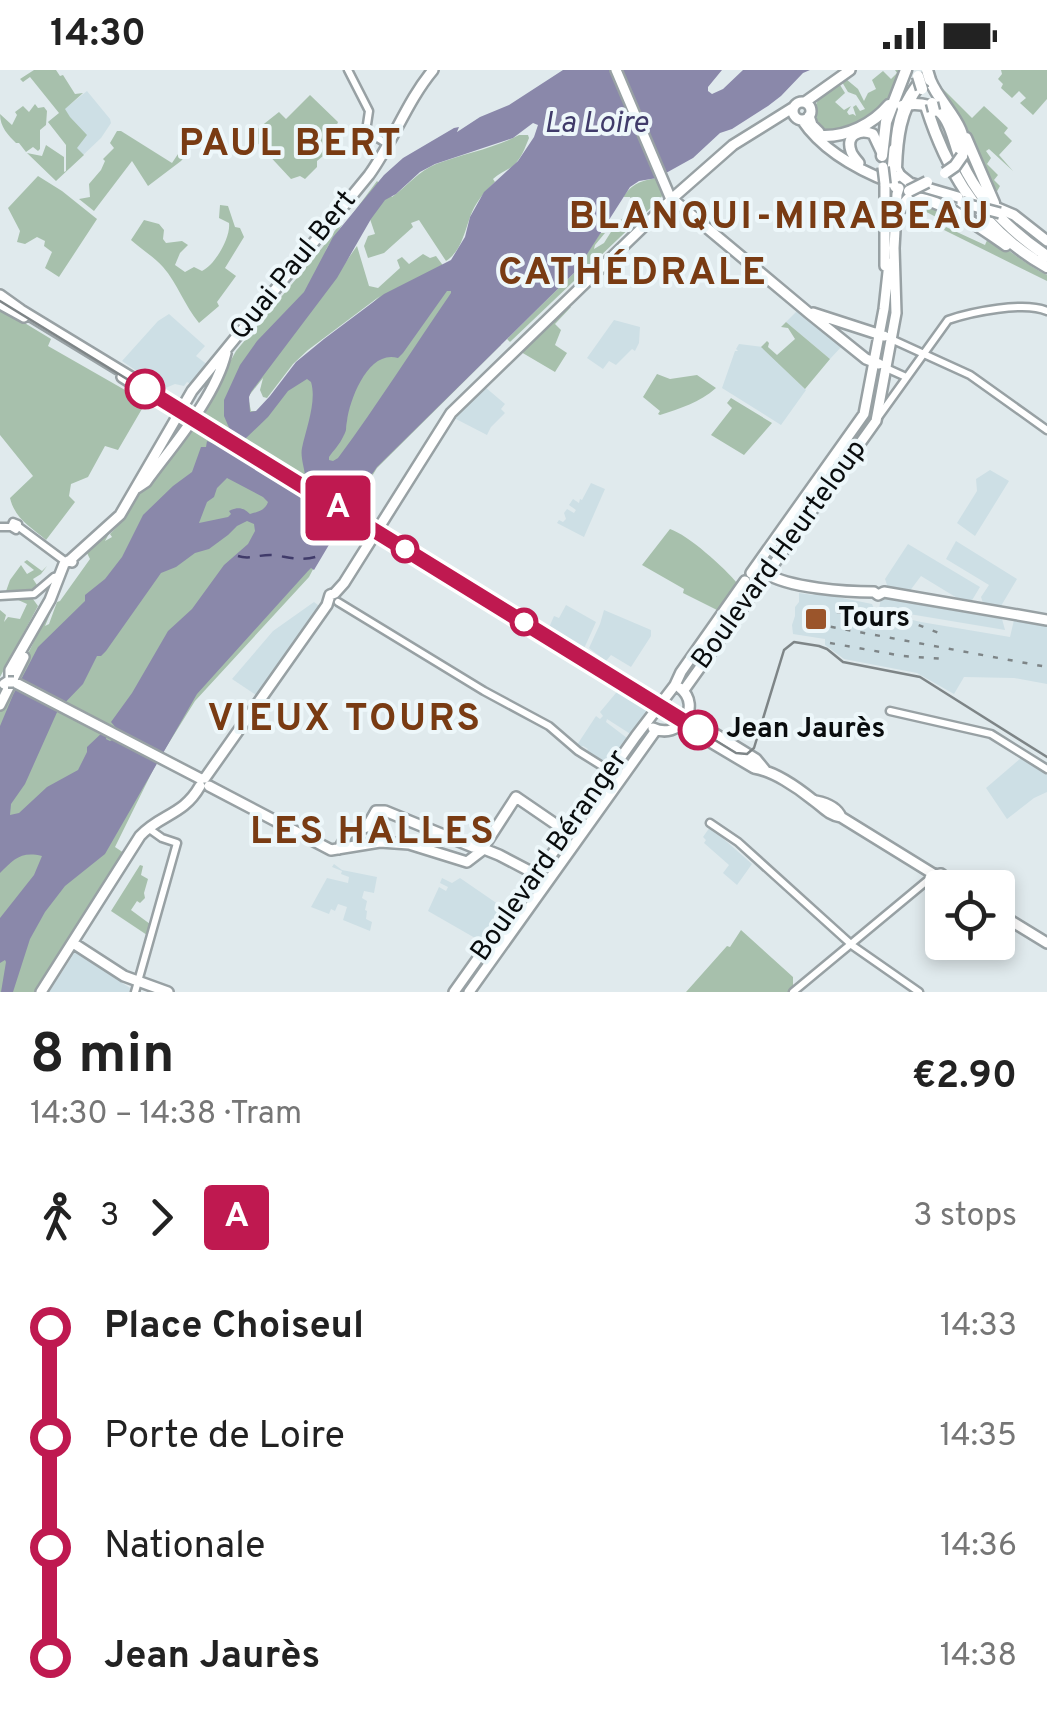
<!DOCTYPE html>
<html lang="en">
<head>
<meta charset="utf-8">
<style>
	:root { --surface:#fff; --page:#f6f6f6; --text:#222; --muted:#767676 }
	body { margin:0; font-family:Overpass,sans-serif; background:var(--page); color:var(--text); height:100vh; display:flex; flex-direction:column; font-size:38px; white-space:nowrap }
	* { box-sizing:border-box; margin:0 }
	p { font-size:32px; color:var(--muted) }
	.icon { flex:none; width:55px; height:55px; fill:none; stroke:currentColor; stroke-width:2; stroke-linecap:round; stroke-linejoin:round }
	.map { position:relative; height:922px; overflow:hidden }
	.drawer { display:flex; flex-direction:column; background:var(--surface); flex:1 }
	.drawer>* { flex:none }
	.badge { padding:0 20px; border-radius:8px; font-size:35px; line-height:65px }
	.buttons { position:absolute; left:925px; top:800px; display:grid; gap:20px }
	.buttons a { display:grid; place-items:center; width:90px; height:90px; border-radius:10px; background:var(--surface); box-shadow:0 5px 15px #0003; font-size:50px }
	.map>.badge { position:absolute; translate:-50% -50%; box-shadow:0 0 0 5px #fff }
	.legs { display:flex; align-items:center; gap:15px; height:110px; padding:0 30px; font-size:32px }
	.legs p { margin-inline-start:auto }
	.overview { display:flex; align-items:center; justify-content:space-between; height:170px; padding:0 30px }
	h1 { font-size:55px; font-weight:700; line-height:75px }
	ul { padding:0 30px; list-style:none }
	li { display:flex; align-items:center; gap:35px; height:110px; font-size:38px }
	li i { display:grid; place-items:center; width:15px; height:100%; margin:0 12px; background:currentColor }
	li i::after { content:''; width:25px; height:25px; margin:-12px; border:8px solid; border-radius:50%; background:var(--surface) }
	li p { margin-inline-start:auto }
	li:first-child i { background:linear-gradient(#0000 50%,currentColor 0) }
	li:last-child i { background:linear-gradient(currentColor 50%,#0000 0) }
	.status { display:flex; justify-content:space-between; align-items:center; height:70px; padding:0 50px; background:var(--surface); direction:ltr }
	.status svg { height:28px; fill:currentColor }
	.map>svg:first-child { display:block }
	.built { fill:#cddfe5 }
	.green { fill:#a7c0ac; fill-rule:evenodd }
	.water { fill:#8a88aa; fill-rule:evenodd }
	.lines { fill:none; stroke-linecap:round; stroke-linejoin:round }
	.ferry { stroke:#403b6a; stroke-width:2.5; stroke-dasharray:12 10; stroke-linecap:butt }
	.minor-casing { stroke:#98a1a4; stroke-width:11 }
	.major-casing { stroke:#98a1a4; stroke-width:14 }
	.highway-casing { stroke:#98a1a4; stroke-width:15 }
	.minor { stroke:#fff; stroke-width:6 }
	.major { stroke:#fff; stroke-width:9 }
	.highway { stroke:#fff; stroke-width:10 }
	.tram { stroke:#7e8587; stroke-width:2.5 }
	.rail { stroke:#7e8587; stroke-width:2.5; stroke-dasharray:5 10; stroke-linecap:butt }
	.major-bridge-casing { stroke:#98a1a4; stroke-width:14; stroke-linecap:butt }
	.highway-bridge-casing { stroke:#98a1a4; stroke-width:15; stroke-linecap:butt }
	.major-bridge { stroke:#fff; stroke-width:9 }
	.highway-bridge { stroke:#fff; stroke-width:10 }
	.line-1-casing { stroke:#fff; stroke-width:22 }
	.line-1 { stroke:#bf1950; stroke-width:15 }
	.stop-1-dot { fill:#fff; stroke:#bf1950; stroke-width:5 }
	.poi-dot { fill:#9b552b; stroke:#edf7fa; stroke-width:4 }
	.labels { text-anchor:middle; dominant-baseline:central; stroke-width:8; stroke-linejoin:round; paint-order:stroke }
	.street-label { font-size:28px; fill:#090c0d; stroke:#edf7fa }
	.poi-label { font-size:28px; font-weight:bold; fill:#090c0d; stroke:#edf7fa; text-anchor:start }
	.stop-label { font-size:28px; font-weight:bold; fill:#090c0d; stroke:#edf7fa; text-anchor:start }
	.water-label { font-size:30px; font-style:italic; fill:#403b6a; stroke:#edf7fa }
	.district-label { font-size:38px; font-weight:bold; letter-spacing:2.5px; fill:#793b13; stroke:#edf7fa }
</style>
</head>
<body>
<div class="status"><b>14:30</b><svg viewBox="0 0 49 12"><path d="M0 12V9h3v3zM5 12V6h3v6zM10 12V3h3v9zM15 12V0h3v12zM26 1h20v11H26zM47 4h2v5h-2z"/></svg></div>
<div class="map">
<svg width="1047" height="922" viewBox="0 0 1047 922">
	<rect width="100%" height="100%" fill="#e0eaed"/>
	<path class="built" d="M87,21l23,28 1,4 -10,15 -21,20 -32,-36z
		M800,238l43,37 -13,14 -44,-37z
		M169,244l36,32 -9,10 12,9 -17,19 -4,-2 -3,4 -9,-2 -12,5 -41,-28 36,-40z
		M614,250l26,7 -1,16 -4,8 -3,-2 -16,16 -7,-4 -6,8 -16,-11z
		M739,274l24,3 43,43 -25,35 -59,-37 13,-37h3l-2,-2z
		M485,317l20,17 -4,5 4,4 -14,14 -4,8 -33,-17z
		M990,400l19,11 -34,55 -18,-13 20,-32 -1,-12z
		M591,413l14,6 -21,48 -27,-14 2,-3 4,2 3,-3 -2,-6 3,-4 7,4 2,-3 -7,-5 4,-6 6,4 1,-4 2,1z
		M956,471l61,38 -16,27 -18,-3 -2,-6 8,-12 -43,-26z
		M908,474l72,43 -9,15 -9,-1 -41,-25 -12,16 -21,-4 -3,-9z
		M799,523l14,2 5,-2 54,11 3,7 46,11 89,15 4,-17 33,6v58l-33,-6 -50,-1 -10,17 -37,-21 -73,-14 -19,-14v-6l-32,-5 -1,-9 3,-9v-9l4,-5z
		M881,528l121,21 3,11 -126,-21z
		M314,532l8,6 -63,89 -27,-18 41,-48z
		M566,535l30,17 -14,31 -35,-21 7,-16 5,2z
		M604,540l47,20v6l-20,31 -20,-12 -5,6 -17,-13 11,-24z
		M621,617l33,18 -22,30 -25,-16 -1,3 21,16 1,3 -18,25h-3l-21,-15 2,-2 -5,-3 -2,1 -4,-2 19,-29 4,3 3,-3 -3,-4z
		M1021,688l26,17v17l-13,6 -27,21 -21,-31z
		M710,757l42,37 -15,21 -14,-12 6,-8 -25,-22 2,-3 -3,-3z
		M334,794l8,6 35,7 -3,16 -10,-2 -2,7 5,3 -2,9 2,1 -1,8 6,3 -2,9 -27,-11 4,-13 -9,-3 -3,7 -4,-2 -2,5 -18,-7 16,-29 21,5 1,-6 -8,-3 1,-3 -10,-4z
		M442,808l10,5 8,-5 48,33 -22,31h-4l-54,-31 11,-24 7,4 2,-4 -8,-4z
		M75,882l55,36v4h-81z"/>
	<path class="green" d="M34,0h22l4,6 3,-1 12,19 8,-1 -18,16 5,8 17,18 -10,13 7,7 -28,26 -29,-28 15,3 4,-11 18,12v15l2,-1v-26l-18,-23 11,-9 -29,-36 -7,5 -3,-3z
		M895,0h8l-14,30 -22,22 -42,12 -13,-14c3,-20 8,-24 24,-36l4,1 5,8 -10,9 9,8 7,-4 -4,6 2,3 4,-1 3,2 -3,-9 3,-2 4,6 5,-2 -9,-14 -8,-3 -6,-10 4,-3 12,10 6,12 4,-8 8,-4 -4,-9 11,-9 8,8 6,-6z
		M1001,0h46v29l-14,16 -13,-12 6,-5 -7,-7 -7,7 -11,-10 2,-4 -5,-5 4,-5z
		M933,9l39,39 12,-12 24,22 -4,5 8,8 -13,14 14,16 -24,-22 -3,2 5,7 -4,6 11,11 -4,5 6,6 -5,9z
		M310,25l28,27 -4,10 6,10 -23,19v6l-12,12 -5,-3 -9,3 -41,-44 29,-23 7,7z
		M35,34l3,4 6,-1 3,4 -1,14 -6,5v19l-2,2 -5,-4 -7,5 -7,-9h-3c-8,-8 -16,-16 -16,-29l12,11 5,-10 -2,-3 8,-6 6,6z
		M117,61h4l51,32 12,-18 7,4 -10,12 -33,25 -16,-25 -38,50 -15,-12 11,-2 -1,-13 12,-14 4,-9 -2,-2 11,-11 -4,-5z
		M519,65h9l1,3c-4,10 -8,21 -16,28 -7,5 -14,7 -20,13l2,3c-11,10 -20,21 -25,35 -6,17 -9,34 -24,44l-27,-41 -8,3 2,4 -29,26 -16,5 -4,-12 4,-10 7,-2 -5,-15 -25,44 12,-17 12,40 9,2 22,-20 -3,-8 5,-3 7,7 14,-10 7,4 6,-2 17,23 6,-10 11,-3 10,10 1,9 -4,1 -3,-3 -12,8 20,24 6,-6 6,2 -6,8 -5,1 18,25 -124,123 -19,31 -10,2 -2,10 -146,-90 -1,-3 37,-67 86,-103 18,-24 2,1 -17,26 52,-70 15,16c15,-11 27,-26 44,-33 26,-10 59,-16 83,-29zM380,226l-121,115h-8l-3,-14 15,-19 -3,12 3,7 4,1 26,-34 15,-14z
		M38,106l24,15 35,28 -38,58 -14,-9 7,-16 -8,-6 1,-5 -8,-4 -12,7 -8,-2 3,-11 -12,-23z
		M657,108l1,7 5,1 3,5 -7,9 -149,142 -3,-3 70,-69 23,-37h5l-10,12 -1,4 10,-6 12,-19 19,-16 -5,-11h-7c10,-14 17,-16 34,-19z
		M916,130c25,10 49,21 72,36 20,13 38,29 59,39v6l-103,-51 2,-3 39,18 3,-7 -47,-24 -3,4 -29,-15z
		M220,135l8,1 7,21 5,1 4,9 -19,31 11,8 -19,26 2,4 -20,17c-15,-18 -21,-39 -36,-56 -9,-10 -22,-18 -32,-27l13,-20 15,4 5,6 -1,9 3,4 16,-2 6,4 -8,8 -5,12 10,7 9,-5 8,4c13,-6 29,-34 27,-48l-10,-5z
		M568,235l3,2 -16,17 6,6 -6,15 12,8 -12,19 -34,-20z
		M0,238l51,31 -3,7 98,56 -28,48 -13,-4 -17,31 -17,7 -2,12 6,6 -29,38c-15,-13 -31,-21 -36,-42l23,-22 -33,-41z
		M786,252l44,37 -25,30 -44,-42 6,-6 2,2 -1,4 9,8 18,-16 -7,-11 -7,-1z
		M657,304l13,5 27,-4 19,13c-17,15 -35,20 -56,27l-2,-1 2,-3 -17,-14z
		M731,328l41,25 -28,32 -33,-20 21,-27 -5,-5z
		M198,356l110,69h3v2l8,5 2,-1 1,3 6,4h4l1,3 8,5 -32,61 -114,124 -38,61 -42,85 9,6 -90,139h-34v-284l12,-23 24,15 7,-8 -27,-14 37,-75 2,-1 -10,24 4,-2 8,-22 3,-1 30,-42 -3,-6 24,-23 -6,11 7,-4 -2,-3 14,-15 14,-24 16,-15 39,-52z
		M670,459c18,6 54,38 68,55l-19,27 -36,-18 1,-4 -42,-24z
		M27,490l15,11 5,-5 -6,8 -8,5 4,6 5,1 -12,9 8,11 -38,71v-67l6,5 -2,7 4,-5 12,2 7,-15 -22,-10 5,-14 11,-15 6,9 7,-4 -10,-8z
		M140,795l3,1 -2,9 7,4 -4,14 1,5 -5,5 -3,-2 -6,9 19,14 -3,11 -36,-24z
		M741,860l52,47v11l-4,4h-103l41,-46 3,1z"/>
	<path class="water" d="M563,0h159l-14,17v4l4,3 11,-5 20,-19h67l-7,3 -22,23 -13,10 -36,23 -12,4 -27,25 -36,20 -18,3 -9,6 -53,83 -200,197c-13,20 -40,44 -41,66l-22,37 -3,-2 -3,3 -111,123 -92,160 -40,32 -20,26 -15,27 -17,53h-12l5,-30 -1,-2 -5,3v-45l34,-43 8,-19c-21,-5 -28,3 -42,17v-147l13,-31 25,-48 47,-46v-6l20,-16 17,-22 21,-42 30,-29 19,-14 9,-25h5l1,-6 13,5 10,-16 -6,-14v-16l16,-35 17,-24 47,-49 29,-55 51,-62 19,-17 51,-30 5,-1 -2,5 23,-15 29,-12zM533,53l5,2 -4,12 -16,24 -34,31 -14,25 -5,20 -14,23 -67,34 -60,45 -28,23 -26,34 -14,15 -6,1 -1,-15 2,-5 86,-114 34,-59 14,-19 11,-6 24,-22 15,-8 78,-26zM447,221h4v2c-38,55 -73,111 -113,165l-5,3 -4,-1v-3c4,-6 11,-13 14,-20 5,-9 2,-6 4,-16 3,-23 22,-72 51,-63l5,-5zM307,309l4,3c6,19 -5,47 -9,66 -2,9 3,22 4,33l-6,9 -14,-4 -58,-35 9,-16 8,4 23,-22 20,-26zM227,408l36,19 5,5c-3,9 -11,10 -18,12 -7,-7 -13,-7 -21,-3l2,3 -3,3 -29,6 8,-21 7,-5 3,-9zM247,451l7,3 1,7 -7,13 -24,21 -32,44 -24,22 -36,62 -21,29 6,7 -3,10 -4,2 -4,-2 2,-7 -3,-2 -18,17v5l-9,18 -31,17 -28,26 -9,2 1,-11 14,-20 33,-74 25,-26 14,-28h4l5,-5 55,-78 15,-6 19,-14 14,-4 19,-14 9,-9z"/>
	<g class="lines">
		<path class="ferry" d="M238,486c12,4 22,-2 35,-1 16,2 29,7 45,1"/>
		<defs>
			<path id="minor" d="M348,0l21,41 -3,20 23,14
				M894,79c1,-28 8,-50 27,-71
				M901,104l-3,-6c1,-30 4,-56 22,-81
				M891,269l79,36 77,55
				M886,298l20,9
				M879,346l69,-96c23,-8 77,-19 99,-9
				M13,452l5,2 -2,6 -5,-3z
				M0,457h11
				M19,457l47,35
				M0,526l34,-2 20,-17 5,-1
				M338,532l146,89 65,35 29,25 32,20
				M890,641l101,23 56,35
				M710,753l28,19 115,104 66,46
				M135,922l42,-149 -15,-5 -14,-10
				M793,922l141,-117"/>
			<path id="major" d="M616,0l54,127 140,117 56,45 13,5
				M805,32l45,-32
				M793 41a9 9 0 1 1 18 0a9 9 0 1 1-18 0Z
				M809,46l3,9 7,7
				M802,50c20,30 56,50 90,63
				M859,93c-3,-4 -7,-8 -8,-12 -6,-17 10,-22 22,-17l8,17
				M882,104h6l4,-3 2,-22
				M895,117l-3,-7 8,-5 10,8 48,14
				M995,137l19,8 33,26
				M885,196v-82
				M0,225l21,15 161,98
				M0,234l24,13
				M813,243l71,23
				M122,307l57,36
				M137,418l9,-6c27,-37 69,-84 80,-129
				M69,491l51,-46 72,-124 177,-216c24,-33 38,-74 64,-105
				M751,503l113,-159 20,-105 5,-46
				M766,503c21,15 82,19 108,19l4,3 6,-3 163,28
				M14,612l187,97
				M4,614l6,-4v-10l40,-70 14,-36 4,-3 4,1
				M684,620l192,-269 20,-108 -2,-65 3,-54 2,-6
				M0,635l24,-48
				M686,646l70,43 9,11
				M680,654l74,44c19,3 43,19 59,32 10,7 15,15 28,17
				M653,658c26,13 50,-22 27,-40
				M205,708l122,-173 3,-10 5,-2 9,-10 107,-170 224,-217 58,-51 61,-38
				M209,716l122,64 49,-8 29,2 58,18 17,-13
				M816,731c10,2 21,6 25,16l94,58 1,5 13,8
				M483,778l33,-51 54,37
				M339,779l9,-16 19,-6 9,-16h9l88,36 10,1
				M484,779l15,6 42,22
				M935,805l6,-1 18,14
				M998,843l49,30
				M73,873l51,33 44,16
				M41,922l99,-156c20,-22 43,-20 60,-50
				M454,922l182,-256 39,-51 6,-13 64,-91
				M469,922l187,-262"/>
			<path id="highway" d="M930,10c11,27 41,47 32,76
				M902,36c12,-4 28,-2 38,6 12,11 15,36 22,51 19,40 49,69 85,93
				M927,39c21,66 58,124 120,158
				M822,66c25,1 51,-12 67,-31
				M966,68l28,65v7
				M882,86l4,-34 20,-52
				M900,139l8,-10c26,-6 76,31 98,46"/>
		</defs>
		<use href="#minor" class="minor-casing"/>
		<use href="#major" class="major-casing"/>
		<use href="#highway" class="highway-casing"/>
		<use href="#minor" class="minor"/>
		<use href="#major" class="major"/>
		<use href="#highway" class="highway"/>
		<path class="tram" d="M0,231l736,452 11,1 7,-6 30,-98 10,-8 25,4 8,3 16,13 77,15 127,80"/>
		<path class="rail" d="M837,542l51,10
			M875,545l33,6 31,12
			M816,554l231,43
			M830,573l73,13 41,3"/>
		<defs>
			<path id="major-bridge" d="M883,97l2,17
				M962,133l38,10
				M8,612h6"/>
			<path id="highway-bridge" d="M927,0l3,10
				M918,6l4,13
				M932,33l2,8
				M945,103l10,-7 7,-10
				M909,121l18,-9"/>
		</defs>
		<use href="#major-bridge" class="major-bridge-casing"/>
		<use href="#highway-bridge" class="highway-bridge-casing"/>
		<use href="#major-bridge" class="major-bridge"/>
		<use href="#highway-bridge" class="highway-bridge"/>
	</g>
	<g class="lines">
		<defs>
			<path id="line-1" d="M145,319l553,341"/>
		</defs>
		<use href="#line-1" class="line-1-casing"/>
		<use href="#line-1" class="line-1"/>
	</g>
	<g class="stop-1-dot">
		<circle cx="145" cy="319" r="18"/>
		<circle cx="405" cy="479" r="12"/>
		<circle cx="524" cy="552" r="12"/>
		<circle cx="698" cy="660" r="18"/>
	</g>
	<rect class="poi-dot" x="804" y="537" width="24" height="24" rx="5"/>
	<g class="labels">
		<g class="street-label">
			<text transform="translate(294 196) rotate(-51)">Quai Paul Bert</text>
			<text transform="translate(780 485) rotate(-54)">Boulevard Heurteloup</text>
			<text transform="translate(550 786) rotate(-55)">Boulevard Béranger</text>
		</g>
		<g class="poi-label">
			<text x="838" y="549">Tours</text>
		</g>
		<g class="stop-label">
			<text x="726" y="660">Jean Jaurès</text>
		</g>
		<g class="water-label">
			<text x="596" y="54">La Loire</text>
		</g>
		<g class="district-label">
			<text x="291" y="75">PAUL BERT</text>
			<text x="780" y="148">BLANQUI-MIRABEAU</text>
			<text x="633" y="204">CATHÉDRALE</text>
			<text x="345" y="650">VIEUX TOURS</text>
			<text x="373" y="763">LES HALLES</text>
		</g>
	</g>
</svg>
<div class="buttons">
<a><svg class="icon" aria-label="locate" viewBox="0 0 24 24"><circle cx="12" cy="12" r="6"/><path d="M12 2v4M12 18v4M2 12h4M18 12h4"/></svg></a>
</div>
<b class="badge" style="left:338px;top:438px;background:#bf1950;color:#fff">A</b>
</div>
<section class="drawer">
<div class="overview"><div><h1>8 min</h1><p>14:30 – 14:38 · Tram</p></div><b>€2.90</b></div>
<div class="legs"><svg class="icon" aria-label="walk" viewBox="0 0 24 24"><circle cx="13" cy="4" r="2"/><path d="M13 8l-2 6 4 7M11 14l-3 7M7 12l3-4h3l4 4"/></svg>3<svg class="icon" aria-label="forward" viewBox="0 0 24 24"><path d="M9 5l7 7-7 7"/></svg><b class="badge" style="background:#bf1950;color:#fff">A</b><p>3 stops</p></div>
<ul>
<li><i style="color:#bf1950"></i><b>Place Choiseul</b><p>14:33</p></li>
<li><i style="color:#bf1950"></i><span>Porte de Loire</span><p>14:35</p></li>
<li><i style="color:#bf1950"></i><span>Nationale</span><p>14:36</p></li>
<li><i style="color:#bf1950"></i><b>Jean Jaurès</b><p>14:38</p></li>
</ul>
</section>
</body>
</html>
